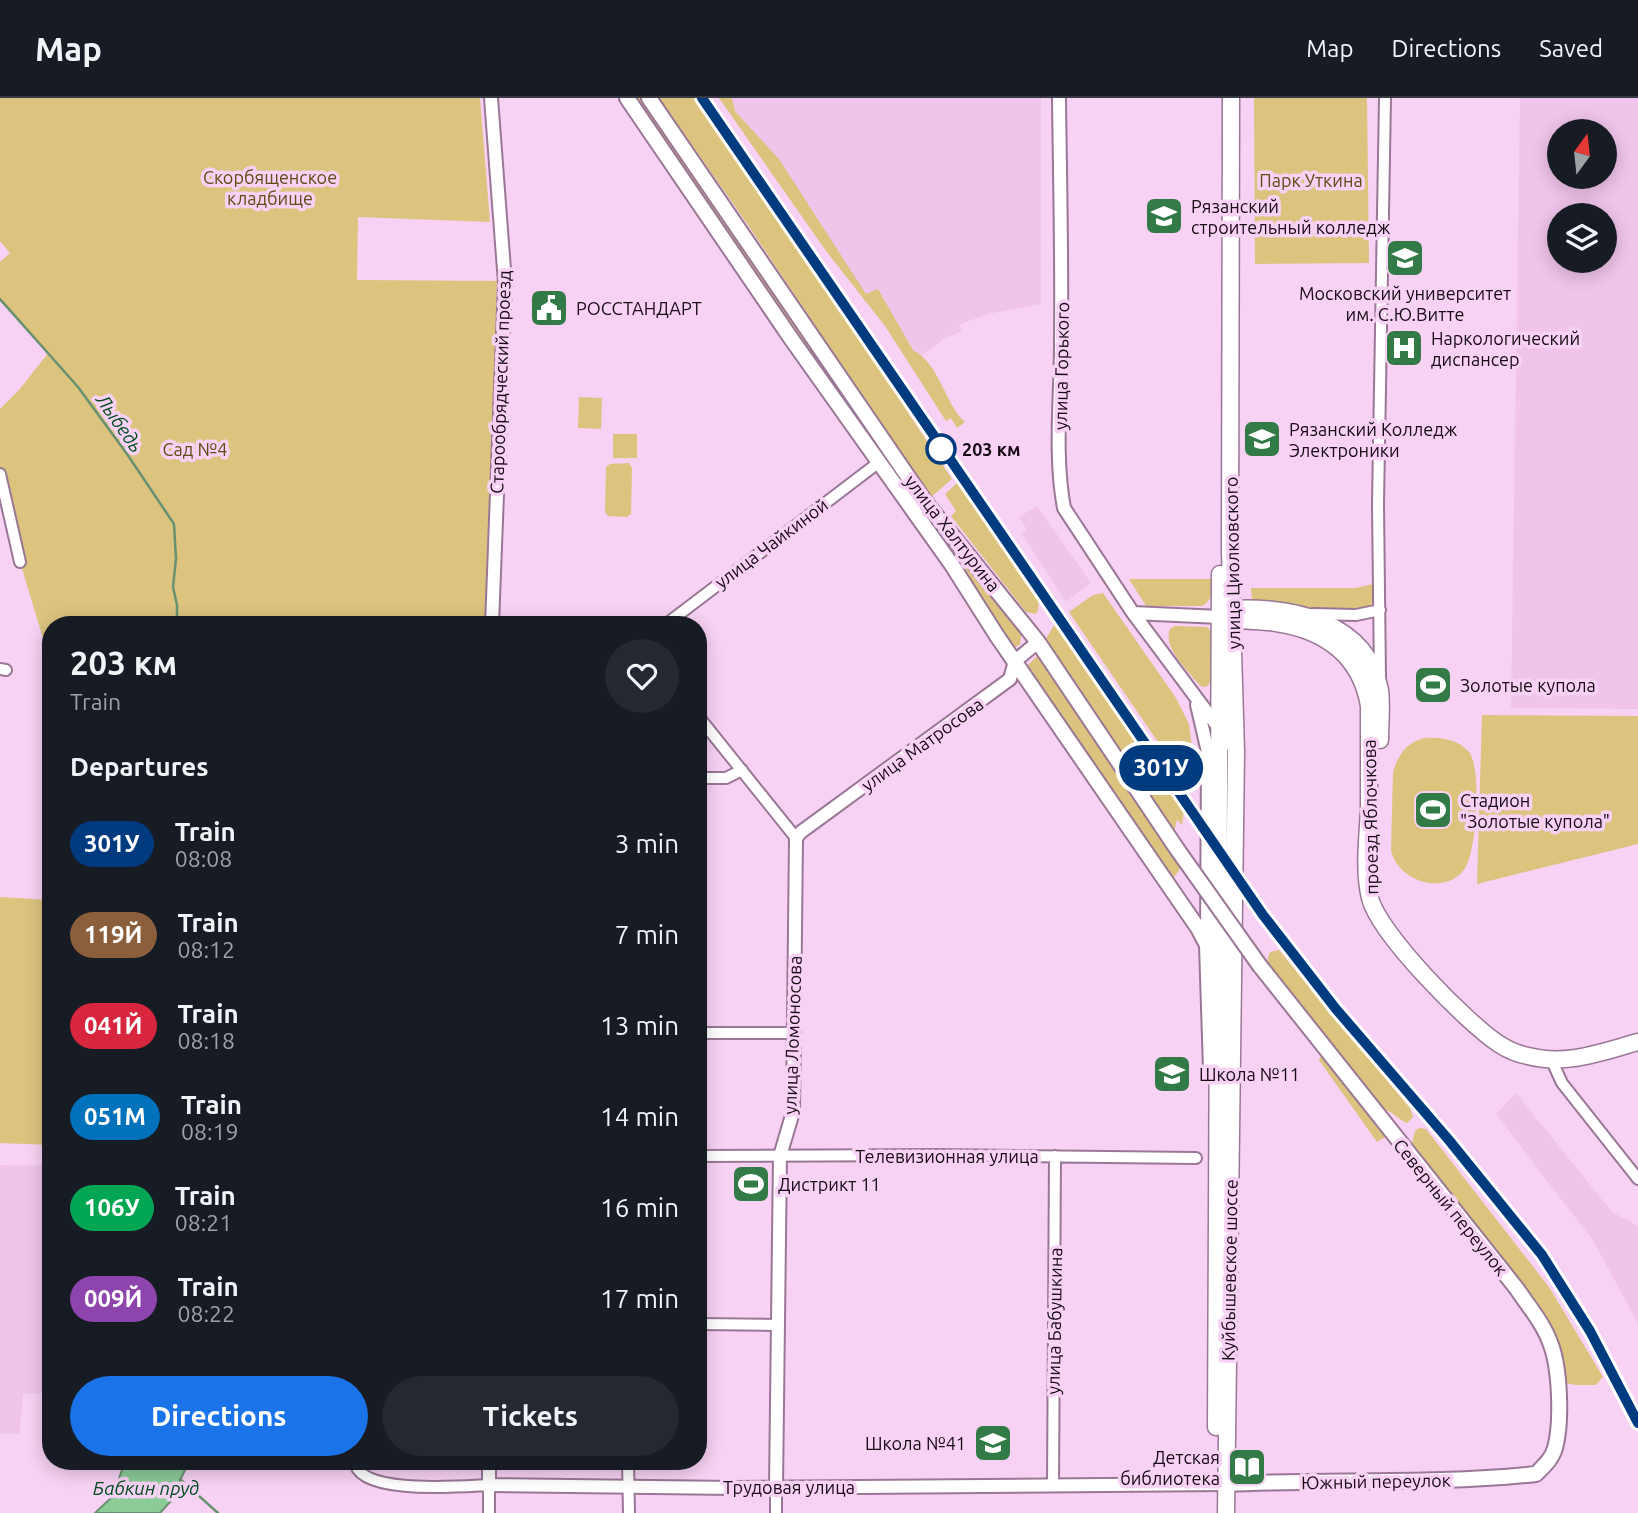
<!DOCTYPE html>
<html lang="en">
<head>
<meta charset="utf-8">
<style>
	:root { --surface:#171b24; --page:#242831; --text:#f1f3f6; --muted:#9ea1a6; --line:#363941; --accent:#1a73e8 }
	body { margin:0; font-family:Ubuntu,sans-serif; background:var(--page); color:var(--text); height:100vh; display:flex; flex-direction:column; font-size:26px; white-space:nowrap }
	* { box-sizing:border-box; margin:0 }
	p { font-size:23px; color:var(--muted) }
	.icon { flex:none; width:38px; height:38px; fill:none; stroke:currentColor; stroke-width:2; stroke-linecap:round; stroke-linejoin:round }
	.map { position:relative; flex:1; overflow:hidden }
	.details { position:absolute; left:42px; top:518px; width:665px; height:854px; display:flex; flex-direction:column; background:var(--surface); border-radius:28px; box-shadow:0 4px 18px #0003 }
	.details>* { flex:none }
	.badge { padding:0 14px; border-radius:23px; font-size:24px; line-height:46px }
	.needle { width:46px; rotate:15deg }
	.fabs { position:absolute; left:1547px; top:21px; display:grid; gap:14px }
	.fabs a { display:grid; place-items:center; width:70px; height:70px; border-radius:50%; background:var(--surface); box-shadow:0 4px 18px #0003; font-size:35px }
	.map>.badge { position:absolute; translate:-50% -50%; box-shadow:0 0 0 4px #fff }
	h2 { padding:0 28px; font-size:26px; line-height:63px }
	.round { display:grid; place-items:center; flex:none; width:74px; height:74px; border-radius:37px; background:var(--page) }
	.overview { display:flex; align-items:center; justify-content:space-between; height:119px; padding:0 28px }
	h1 { font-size:33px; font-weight:700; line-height:52px }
	.cta { display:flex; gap:14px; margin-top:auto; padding:14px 28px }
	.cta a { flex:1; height:80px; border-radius:42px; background:var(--accent); color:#fff; font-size:28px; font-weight:700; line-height:80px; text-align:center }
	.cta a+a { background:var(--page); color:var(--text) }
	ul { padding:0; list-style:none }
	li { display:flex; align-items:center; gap:21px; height:91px; padding:0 28px }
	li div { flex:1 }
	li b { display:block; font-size:26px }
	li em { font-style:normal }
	li .badge { min-width:77px; font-weight:700; text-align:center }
	header { display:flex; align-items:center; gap:42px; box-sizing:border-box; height:98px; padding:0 35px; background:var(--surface); border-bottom:2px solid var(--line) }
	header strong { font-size:33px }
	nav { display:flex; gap:38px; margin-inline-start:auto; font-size:24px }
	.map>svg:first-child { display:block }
	.built { fill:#f0c4eb; fill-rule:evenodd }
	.green { fill:#dcc37e }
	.water { fill:#8bcb98; stroke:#689171; stroke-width:2 }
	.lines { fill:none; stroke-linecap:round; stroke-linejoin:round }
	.stream { stroke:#689171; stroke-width:2.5 }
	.minor-casing { stroke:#997795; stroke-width:14 }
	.tertiary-casing { stroke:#997795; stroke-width:16 }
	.secondary-casing { stroke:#997795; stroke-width:18 }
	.primary-casing { stroke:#997795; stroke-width:19 }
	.minor { stroke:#fff; stroke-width:10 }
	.tertiary { stroke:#fff; stroke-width:12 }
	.secondary { stroke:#fff; stroke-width:14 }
	.primary { stroke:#fff; stroke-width:16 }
	.rail { stroke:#533f50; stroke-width:2.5; stroke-dasharray:10 5; stroke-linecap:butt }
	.secondary-bridge-casing { stroke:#997795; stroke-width:18; stroke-linecap:butt }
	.secondary-bridge { stroke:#fff; stroke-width:14 }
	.line-casing { stroke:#fff; stroke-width:16 }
	.line { stroke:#003b80; stroke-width:10 }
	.stop-dot { fill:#fff; stroke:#003b80; stroke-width:3.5 }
	.labels { text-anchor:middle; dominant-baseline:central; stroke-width:7; stroke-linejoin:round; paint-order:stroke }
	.park-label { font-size:18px; fill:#604d15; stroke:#f8d2f4 }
	.poi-label { font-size:18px; fill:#180b16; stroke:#f8d2f4; text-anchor:start }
	.street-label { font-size:18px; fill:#180b16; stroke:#f8d2f4 }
	.stop-label { font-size:18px; font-weight:bold; fill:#180b16; stroke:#f8d2f4; text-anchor:start }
	.water-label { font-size:19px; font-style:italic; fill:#004c1f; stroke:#f8d2f4 }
</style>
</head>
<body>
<header>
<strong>Map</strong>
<nav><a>Map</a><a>Directions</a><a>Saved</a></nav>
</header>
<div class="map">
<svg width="1638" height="1415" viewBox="0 0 1638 1415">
	<rect width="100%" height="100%" fill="#f8d2f4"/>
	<path class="built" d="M732,0h309v206l-53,10 -19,7 -10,4 3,6 -18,8 -22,16 -9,-5 -35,-61 -12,6 -87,-135 -44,-49z
		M1520,0h118v611l-127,-1zM1605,33v46h-46v-46zM1605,117v46h-46v-46z
		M1037,408l54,77 -25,19 -44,-68 5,-4 -8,-13z
		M1516,995l96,119 26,14v98l-44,-82 -98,-128z
		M51,1063v222l-3,1v9l-25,1 -4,40h-19v-269l37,1z"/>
	<path class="green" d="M0,0h480l10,124 -132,-5 -1,63 140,1 -11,342 -91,-2 -1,4h-343v40l-31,-103 -20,-88v-65l19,-19 29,-37 -48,-52v-39l10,-9 -10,-12z
		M635,0h7l93,134 287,398 -2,15 -9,3 -127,-182z
		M659,0h40l12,16 241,365 -22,19 -182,-273z
		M719,0h13l3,13 44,48 87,135 12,-5 35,61c27,14 31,53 52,72l-8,6 -6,-10 -5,3 -61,-95 -59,-75z
		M1254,0h113l2,165 -114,1z
		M579,299l23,1 -1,31 -23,-1z
		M613,336h24v24h-24z
		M629,365l3,5 -1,46 -4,3 -19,-1 -3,-4 1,-45 4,-3z
		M957,385l82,116 -1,12 -3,3 -9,-2 -75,-96 5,-5 -11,-17z
		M1129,481h86c0,12 -2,19 -12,27h-57z
		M1373,486v19l-10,8 -104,-6 -7,-4 -1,-13h105z
		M1103,495l73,105 13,26 6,46v16l-9,-11 -4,2 -113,-165 24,-17z
		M1056,524l128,189 -2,14 -5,-5 -4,15 -129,-193z
		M1175,528l32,1 5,5 1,47 -7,8 -6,-1c-11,-15 -38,-38 -30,-57z
		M1039,556l136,206 7,6 -10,14 -147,-212z
		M1482,617l156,1v128l-161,40z
		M1424,640c16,-1 34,1 45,14 13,16 8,104 -6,119 -21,25 -66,9 -72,-21l2,-78c5,-17 13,-29 31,-34z
		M0,799l51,3v245l-51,-2z
		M1279,852l131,158 3,9 -6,6c-10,-4 -13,-11 -24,-14l-80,-98 -36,-50 3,-9z
		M1320,959h4l63,79 -10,6 -58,-82z
		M1419,1030l7,1 123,158 54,90 -7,8h-21l-9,-2 -1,-18 -18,-48 -135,-174 3,-12z"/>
	<path class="water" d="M125,1363h64l-18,40 -11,12h-65l18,-17z"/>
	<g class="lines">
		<path class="stream" d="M0,201l78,88 49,67 47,70 2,35 -3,28 4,18v20
			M180,1381l38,34"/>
		<defs>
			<path id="minor" d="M0,376l20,88
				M1313,516l43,1 24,-5
				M665,527l213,-162
				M0,571l6,1
				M1380,580l-2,-174 7,-406
				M698,618l98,122
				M698,680h28l16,-8
				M698,935h96
				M1551,961l11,24 76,96
				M698,1058l239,-1 259,3
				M698,1226l80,1
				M355,1363c2,35 109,25 134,24v28
				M628,1363l1,52
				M1053,1388l2,-330
				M776,1389v26"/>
			<path id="tertiary" d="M491,0l14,185 -13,342
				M1059,0c1,82 3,163 2,245 0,54 -7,112 3,165l69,105 103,138
				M1133,515l87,4
				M1197,607l11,47 -1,192
				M489,1363v24l245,3 492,-4
				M776,1389l4,-331 13,-44 3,-274 5,-6 209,-153 5,-18 23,-19"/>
			<path id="secondary" d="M627,0l163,239 162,228 45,71 201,292 9,17 4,124
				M649,0l277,405 112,139 139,207
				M1226,1386c103,-5 207,1 310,-10 8,-8 16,-15 19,-26 7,-25 5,-79 -4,-103 -7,-21 -22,-38 -34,-56l-257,-323"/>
			<path id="primary" d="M1232,511c60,-3 135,12 148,81 2,16 0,34 0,50
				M1222,519c18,5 36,3 54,6 49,7 85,33 93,83 0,34 0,68 0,101 -1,29 -6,62 1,91 9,36 97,125 129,146 9,6 19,10 29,12 38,10 74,-4 110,-14
				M1216,1329l4,-853
				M1226,1415l10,-762 -6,-199 1,-454"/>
		</defs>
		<use href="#minor" class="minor-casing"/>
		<use href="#tertiary" class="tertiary-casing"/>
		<use href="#secondary" class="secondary-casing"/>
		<use href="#primary" class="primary-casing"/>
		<use href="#minor" class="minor"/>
		<use href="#tertiary" class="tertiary"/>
		<use href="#secondary" class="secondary"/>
		<use href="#primary" class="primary"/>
		<path class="rail" d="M702,0l561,817 73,94 112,130 94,116 48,75 48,93"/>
		<defs>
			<path id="secondary-bridge" d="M1177,751l83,117"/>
		</defs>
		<use href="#secondary-bridge" class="secondary-bridge-casing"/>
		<use href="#secondary-bridge" class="secondary-bridge"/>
	</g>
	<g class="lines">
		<defs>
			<path id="line" d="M702,0l561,817 73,94 112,130 94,116 48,76 48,92"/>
		</defs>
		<use href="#line" class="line-casing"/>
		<use href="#line" class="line"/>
	</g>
	<defs>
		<symbol id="university-square" viewBox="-11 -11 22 22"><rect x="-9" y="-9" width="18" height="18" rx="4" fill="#327a46" stroke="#f8d2f4"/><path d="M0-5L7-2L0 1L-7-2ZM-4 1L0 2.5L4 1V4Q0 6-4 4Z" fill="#fff"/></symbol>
		<symbol id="civic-square" viewBox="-11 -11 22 22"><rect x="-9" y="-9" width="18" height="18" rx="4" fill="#327a46" stroke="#f8d2f4"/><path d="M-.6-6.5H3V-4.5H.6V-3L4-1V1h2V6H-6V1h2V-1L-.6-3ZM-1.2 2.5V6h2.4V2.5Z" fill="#fff"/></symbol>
		<symbol id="hospital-square" viewBox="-11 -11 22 22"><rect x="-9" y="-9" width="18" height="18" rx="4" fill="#327a46" stroke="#f8d2f4"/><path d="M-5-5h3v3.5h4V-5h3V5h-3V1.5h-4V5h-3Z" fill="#fff"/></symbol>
		<symbol id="stadium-square" viewBox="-11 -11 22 22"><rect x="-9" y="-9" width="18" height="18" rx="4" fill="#327a46" stroke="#f8d2f4"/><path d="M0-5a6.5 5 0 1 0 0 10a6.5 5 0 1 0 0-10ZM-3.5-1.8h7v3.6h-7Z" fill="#fff"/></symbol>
		<symbol id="school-square" viewBox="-11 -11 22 22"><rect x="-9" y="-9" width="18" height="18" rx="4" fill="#327a46" stroke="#f8d2f4"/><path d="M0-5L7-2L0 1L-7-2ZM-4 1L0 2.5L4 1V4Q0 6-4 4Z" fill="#fff"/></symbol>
		<symbol id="library-square" viewBox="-11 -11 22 22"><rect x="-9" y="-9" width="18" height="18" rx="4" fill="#327a46" stroke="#f8d2f4"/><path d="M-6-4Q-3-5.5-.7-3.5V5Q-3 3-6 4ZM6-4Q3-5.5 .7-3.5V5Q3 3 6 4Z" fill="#fff"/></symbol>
	</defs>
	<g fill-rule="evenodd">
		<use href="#university-square" x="1142" y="96" width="44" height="44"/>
		<use href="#university-square" x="1383" y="138" width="44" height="44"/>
		<use href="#civic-square" x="527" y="188" width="44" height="44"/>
		<use href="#hospital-square" x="1382" y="228" width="44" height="44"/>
		<use href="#university-square" x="1240" y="319" width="44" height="44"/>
		<use href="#stadium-square" x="1411" y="565" width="44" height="44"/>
		<use href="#stadium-square" x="1411" y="690" width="44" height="44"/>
		<use href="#school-square" x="1150" y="954" width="44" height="44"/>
		<use href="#stadium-square" x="729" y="1064" width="44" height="44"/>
		<use href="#school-square" x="971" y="1323" width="44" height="44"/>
		<use href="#library-square" x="1225" y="1347" width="44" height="44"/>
	</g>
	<circle class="stop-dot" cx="941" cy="351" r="14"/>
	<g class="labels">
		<g class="park-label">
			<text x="270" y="79">Скорбященское<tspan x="270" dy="21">кладбище</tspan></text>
			<text x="1311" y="82">Парк Уткина</text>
			<text x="195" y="351">Сад №4</text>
		</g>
		<g class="poi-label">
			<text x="1191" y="108">Рязанский<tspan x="1191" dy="21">строительный колледж</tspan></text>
			<text x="1405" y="195" text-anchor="middle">Московский университет<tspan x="1405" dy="21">им. С.Ю.Витте</tspan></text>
			<text x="576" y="210">РОССТАНДАРТ</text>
			<text x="1431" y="240">Наркологический<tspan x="1431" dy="21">диспансер</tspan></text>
			<text x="1289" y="331">Рязанский Колледж<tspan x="1289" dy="21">Электроники</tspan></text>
			<text x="1460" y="587">Золотые купола</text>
			<text x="1460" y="702">Стадион<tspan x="1460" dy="21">"Золотые купола"</tspan></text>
			<text x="1199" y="976">Школа №11</text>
			<text x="778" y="1086">Дистрикт 11</text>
			<text x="966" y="1345" text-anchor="end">Школа №41</text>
			<text x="1220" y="1359" text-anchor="end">Детская<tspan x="1220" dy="21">библиотека</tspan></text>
		</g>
		<g class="street-label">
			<text transform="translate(1061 268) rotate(-89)">улица Горького</text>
			<text transform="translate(500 284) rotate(-88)">Старообрядческий проезд</text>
			<text transform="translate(953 435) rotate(52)">улица Халтурина</text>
			<text transform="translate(771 445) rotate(-37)">улица Чайкиной</text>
			<text transform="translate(1232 465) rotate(-91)">улица Циолковского</text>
			<text transform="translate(922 646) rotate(-36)">улица Матросова</text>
			<text transform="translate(1370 719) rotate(-91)">проезд Яблочкова</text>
			<text transform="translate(792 937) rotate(-88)">улица Ломоносова</text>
			<text x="947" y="1058">Телевизионная улица</text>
			<text transform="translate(1451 1109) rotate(51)">Северный переулок</text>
			<text transform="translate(1229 1172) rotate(-89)">Куйбышевское шоссе</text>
			<text transform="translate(1054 1223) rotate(-89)">улица Бабушкина</text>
			<text transform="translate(1376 1383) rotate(-1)">Южный переулок</text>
			<text x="789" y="1389">Трудовая улица</text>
		</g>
		<g class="stop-label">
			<text x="962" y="351">203 км</text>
		</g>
		<g class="water-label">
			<text transform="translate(120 325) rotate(55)">Лыбедь</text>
			<text x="146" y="1390">Бабкин пруд</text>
		</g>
	</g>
</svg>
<div class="fabs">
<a><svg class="needle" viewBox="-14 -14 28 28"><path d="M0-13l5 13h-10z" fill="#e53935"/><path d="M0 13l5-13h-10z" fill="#9ea1a6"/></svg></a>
<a><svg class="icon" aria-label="layers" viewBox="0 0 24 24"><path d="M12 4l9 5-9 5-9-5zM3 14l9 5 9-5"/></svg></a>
</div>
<b class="badge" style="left:1161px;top:670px;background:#003b80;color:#fff">301У</b>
<section class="details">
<div class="overview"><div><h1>203 км</h1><p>Train</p></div><a class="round"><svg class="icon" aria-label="heart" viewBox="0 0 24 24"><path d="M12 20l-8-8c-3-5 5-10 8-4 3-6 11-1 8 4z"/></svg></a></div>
<h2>Departures</h2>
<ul>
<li><span class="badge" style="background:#003b80;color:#fff">301У</span><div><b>Train</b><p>08:08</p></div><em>3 min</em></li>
<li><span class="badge" style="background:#8b5e3c;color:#fff">119Й</span><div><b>Train</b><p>08:12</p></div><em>7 min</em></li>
<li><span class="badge" style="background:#d7263d;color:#fff">041Й</span><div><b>Train</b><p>08:18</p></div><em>13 min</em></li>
<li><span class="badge" style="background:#0072bc;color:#fff">051М</span><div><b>Train</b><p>08:19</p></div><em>14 min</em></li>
<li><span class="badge" style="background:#00a651;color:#fff">106У</span><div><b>Train</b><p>08:21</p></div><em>16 min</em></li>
<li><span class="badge" style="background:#8e44ad;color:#fff">009Й</span><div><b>Train</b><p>08:22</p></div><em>17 min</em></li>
</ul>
<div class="cta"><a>Directions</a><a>Tickets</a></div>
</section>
</div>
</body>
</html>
